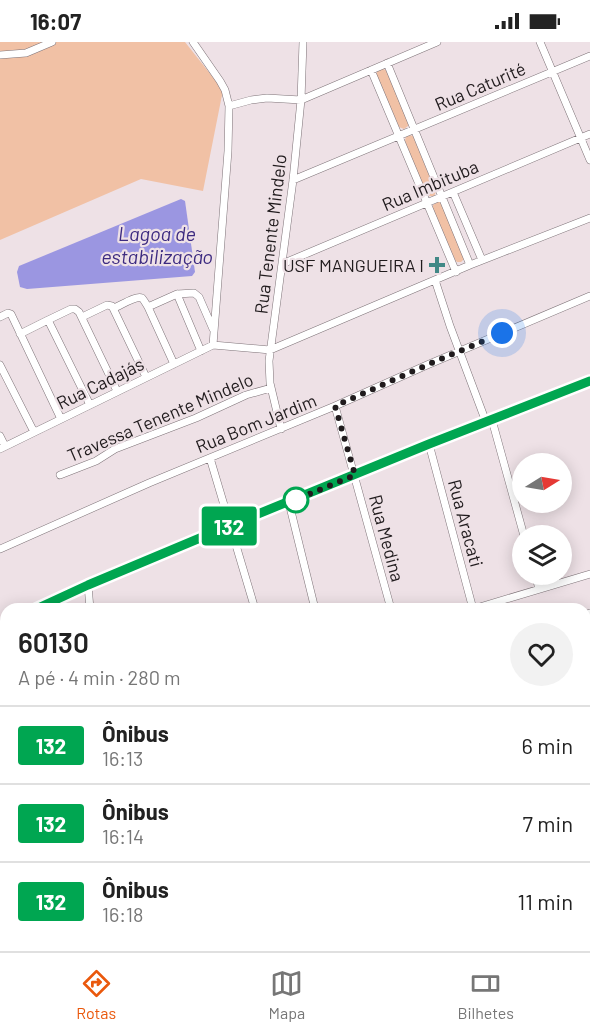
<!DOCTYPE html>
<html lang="pt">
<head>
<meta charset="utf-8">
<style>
	:root { --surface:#fff; --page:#f2f2f2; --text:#222; --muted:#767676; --line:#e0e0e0; --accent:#ea580c }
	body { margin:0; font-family:Barlow,sans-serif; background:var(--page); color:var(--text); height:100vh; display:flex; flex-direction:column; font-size:22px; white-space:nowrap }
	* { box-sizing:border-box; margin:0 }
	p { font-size:20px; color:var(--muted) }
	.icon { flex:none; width:33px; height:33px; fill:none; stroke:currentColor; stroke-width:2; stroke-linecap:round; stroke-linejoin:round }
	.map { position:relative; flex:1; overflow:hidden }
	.details { position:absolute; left:0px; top:561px; width:591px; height:348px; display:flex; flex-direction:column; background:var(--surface); border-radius:18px 18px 0 0; box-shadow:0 3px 15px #0003 }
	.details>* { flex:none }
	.badge { padding:0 12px; border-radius:4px; font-size:21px; line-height:39px }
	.needle { width:39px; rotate:79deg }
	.tools { position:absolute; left:512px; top:411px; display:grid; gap:12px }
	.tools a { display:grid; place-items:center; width:60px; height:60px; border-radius:50%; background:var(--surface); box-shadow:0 3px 15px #0003; font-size:30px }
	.you { position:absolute; width:30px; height:30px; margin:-15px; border:4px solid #fff; border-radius:50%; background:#1a73e8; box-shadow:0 0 0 9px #1a73e833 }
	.map>.badge { position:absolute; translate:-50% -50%; box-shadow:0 0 0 3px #fff }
	.round { display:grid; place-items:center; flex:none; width:63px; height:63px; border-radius:32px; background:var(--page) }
	.head { display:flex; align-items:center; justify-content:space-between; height:102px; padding:0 18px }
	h1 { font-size:28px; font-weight:600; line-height:45px }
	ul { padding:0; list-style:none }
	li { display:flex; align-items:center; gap:18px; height:78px; padding:0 18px; border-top:2px solid var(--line) }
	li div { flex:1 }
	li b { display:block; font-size:22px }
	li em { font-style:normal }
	li .badge { min-width:66px; font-weight:700; text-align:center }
	.status { display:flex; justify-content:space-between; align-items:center; height:42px; padding:0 30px; background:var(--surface); direction:ltr }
	.status svg { height:16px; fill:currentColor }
	.tabs { display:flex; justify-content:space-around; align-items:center; height:84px; border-top:2px solid var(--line); background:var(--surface); font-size:16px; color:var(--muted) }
	.tabs a { display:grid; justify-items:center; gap:3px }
	.tabs .active { color:var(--accent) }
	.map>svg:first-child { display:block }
	.green { fill:#f1c1a5 }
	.water { fill:#9b96e1 }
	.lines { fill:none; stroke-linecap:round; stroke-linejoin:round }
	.street-casing { stroke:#7e7378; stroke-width:8 }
	.primary-casing { stroke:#946262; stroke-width:12 }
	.street { stroke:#fff; stroke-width:7 }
	.primary { stroke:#e5b8b7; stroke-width:10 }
	.rail { stroke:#453e41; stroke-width:2 }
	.line-casing { stroke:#fff; stroke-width:14 }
	.line { stroke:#00a651; stroke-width:9 }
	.walk { stroke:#201b1d; stroke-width:6; stroke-dasharray:0 10.8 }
	.poi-dot { fill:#418886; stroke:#eee1e6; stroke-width:2 }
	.stop-dot { fill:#fff; stroke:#00a651; stroke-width:3 }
	.labels { text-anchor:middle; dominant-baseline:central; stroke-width:4.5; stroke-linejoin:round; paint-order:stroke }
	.street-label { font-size:18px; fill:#201b1d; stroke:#eee1e6 }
	.poi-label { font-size:18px; fill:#201b1d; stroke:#eee1e6; text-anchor:end }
	.water-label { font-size:20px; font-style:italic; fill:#3c2a80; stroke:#eee1e6 }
</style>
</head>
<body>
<div class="status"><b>16:07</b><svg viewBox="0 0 49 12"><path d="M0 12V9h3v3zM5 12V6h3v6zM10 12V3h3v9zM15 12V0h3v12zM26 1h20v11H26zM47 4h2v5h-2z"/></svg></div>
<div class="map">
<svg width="590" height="909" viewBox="0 0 590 909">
	<rect width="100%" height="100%" fill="#eee1e6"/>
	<path class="green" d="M0,0h185l38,48 -20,101 -62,-12 -141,61z
		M383,27l3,1 23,53 -1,3 -4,3 -5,-2 -23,-53 2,-4z
		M409,93l4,1 23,56 -2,4h-4l-4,-2 -21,-53 1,-5z
		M438,160h3l23,57 -3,3h-4l-2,-2 -22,-51v-4z"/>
	<path class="water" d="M181,157l4,2 10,71 -3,4 -165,13 -7,-2 -3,-15 2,-6z"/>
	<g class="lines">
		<defs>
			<path id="street" d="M193,0l27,39 5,9 4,16 -1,45 -15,194
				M540,0l50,118
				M0,13l26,-2 26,-11
				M387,21l83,202
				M371,28l85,202
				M229,64l22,-6 16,-2 34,2 136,-58
				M293,138l297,-124
				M453,150l29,68
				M282,222l308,-130
				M435,238l15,46 36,96
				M177,252l24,57
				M148,265l29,-13 17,-1 5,4 14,32
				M114,266c6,-2 22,-13 28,-10 2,2 4,6 6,9l26,57
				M0,275l8,-4 3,1 50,105
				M82,275l25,-12 5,1 34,71
				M48,278l23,-11h4l4,3 38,79
				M20,292l28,-14 42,85
				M0,323l34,67
				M335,364l56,203
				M492,378l32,116
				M281,387l-11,-46 -1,-22 24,-181 8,-80 2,-58
				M0,394l5,10
				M429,402l44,165
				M0,407l213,-104 57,5 200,-85 120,-47
				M210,416l45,151
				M60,433l36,-14 19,-12 81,-31 50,-23 25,-7
				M289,461l26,106
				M0,507l149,-66 186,-77 92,-41 163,-69
				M535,532l4,15
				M88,543l2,24
				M36,567l52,-24 143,-60 198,-81 161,-63
				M473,567l117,-35
				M585,573l5,-2
				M0,585l6,-3
				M0,633l6,-1
				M0,706l6,12
				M0,826l6,12
				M585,854h5
				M585,900l5,-1
				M95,903l3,6
				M134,903l10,6
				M31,909l3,-6
				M241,909v-6
				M279,909v-6
				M325,909l1,-6
				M502,909l55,-6"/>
			<path id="primary" d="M585,656l5,-45
				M585,795l5,42"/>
		</defs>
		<use href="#street" class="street-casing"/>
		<use href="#primary" class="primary-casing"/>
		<use href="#street" class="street"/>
		<use href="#primary" class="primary"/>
		<path class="rail" d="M6,793v1
			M67,903l3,6"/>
	</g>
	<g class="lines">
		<defs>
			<path id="line" d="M36,567l52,-24 143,-60 198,-81 161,-63"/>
		</defs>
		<use href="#line" class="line-casing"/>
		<use href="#line" class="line"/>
		<path class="walk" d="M296,458l-8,3 67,-28 -20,-69 92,-41 75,-32"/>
	</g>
	<path class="poi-dot" d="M434 214h6v6h6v6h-6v6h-6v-6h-6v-6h6z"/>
	<circle class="stop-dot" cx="296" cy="458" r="12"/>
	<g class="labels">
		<g class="street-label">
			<text transform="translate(480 44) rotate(-23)">Rua Caturité</text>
			<text transform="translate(430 143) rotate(-23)">Rua Imbituba</text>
			<text transform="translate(270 192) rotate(-83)">Rua Tenente Mindelo</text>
			<text transform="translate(100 341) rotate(-26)">Rua Cadajás</text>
			<text transform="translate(160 375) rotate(-23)">Travessa Tenente Mindelo</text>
			<text transform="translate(256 381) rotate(-22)">Rua Bom Jardim</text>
			<text transform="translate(466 481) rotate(75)">Rua Aracati</text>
			<text transform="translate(387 496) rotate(75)">Rua Medina</text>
		</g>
		<g class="poi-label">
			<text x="424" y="223">USF MANGUEIRA I</text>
		</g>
		<g class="water-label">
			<text x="157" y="191">Lagoa de<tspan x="157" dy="23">estabilização</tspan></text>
		</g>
	</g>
</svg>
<div class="tools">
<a><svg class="needle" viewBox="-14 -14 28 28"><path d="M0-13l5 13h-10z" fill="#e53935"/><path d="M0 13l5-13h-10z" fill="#767676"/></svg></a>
<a><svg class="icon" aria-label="layers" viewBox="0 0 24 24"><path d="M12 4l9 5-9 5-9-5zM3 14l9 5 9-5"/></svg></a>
</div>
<div class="you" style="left:502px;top:291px"></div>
<b class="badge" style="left:229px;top:484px;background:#00a651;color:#fff">132</b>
<section class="details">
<div class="head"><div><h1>60130</h1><p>A pé · 4 min · 280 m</p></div><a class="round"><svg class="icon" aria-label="heart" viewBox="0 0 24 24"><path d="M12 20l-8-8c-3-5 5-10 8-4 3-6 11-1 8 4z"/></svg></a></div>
<ul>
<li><span class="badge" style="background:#00a651;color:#fff">132</span><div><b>Ônibus</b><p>16:13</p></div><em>6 min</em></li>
<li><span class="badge" style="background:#00a651;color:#fff">132</span><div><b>Ônibus</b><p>16:14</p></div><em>7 min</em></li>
<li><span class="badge" style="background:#00a651;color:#fff">132</span><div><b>Ônibus</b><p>16:18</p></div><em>11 min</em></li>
</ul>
</section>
</div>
<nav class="tabs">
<a class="active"><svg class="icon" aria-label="directions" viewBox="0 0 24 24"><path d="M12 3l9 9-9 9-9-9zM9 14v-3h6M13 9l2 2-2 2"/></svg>Rotas</a>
<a><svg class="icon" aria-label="map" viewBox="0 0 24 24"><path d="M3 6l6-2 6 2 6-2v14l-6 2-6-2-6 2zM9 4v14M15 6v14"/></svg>Mapa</a>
<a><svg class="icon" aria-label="tickets" viewBox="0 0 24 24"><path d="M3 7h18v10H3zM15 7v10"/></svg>Bilhetes</a>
</nav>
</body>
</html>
